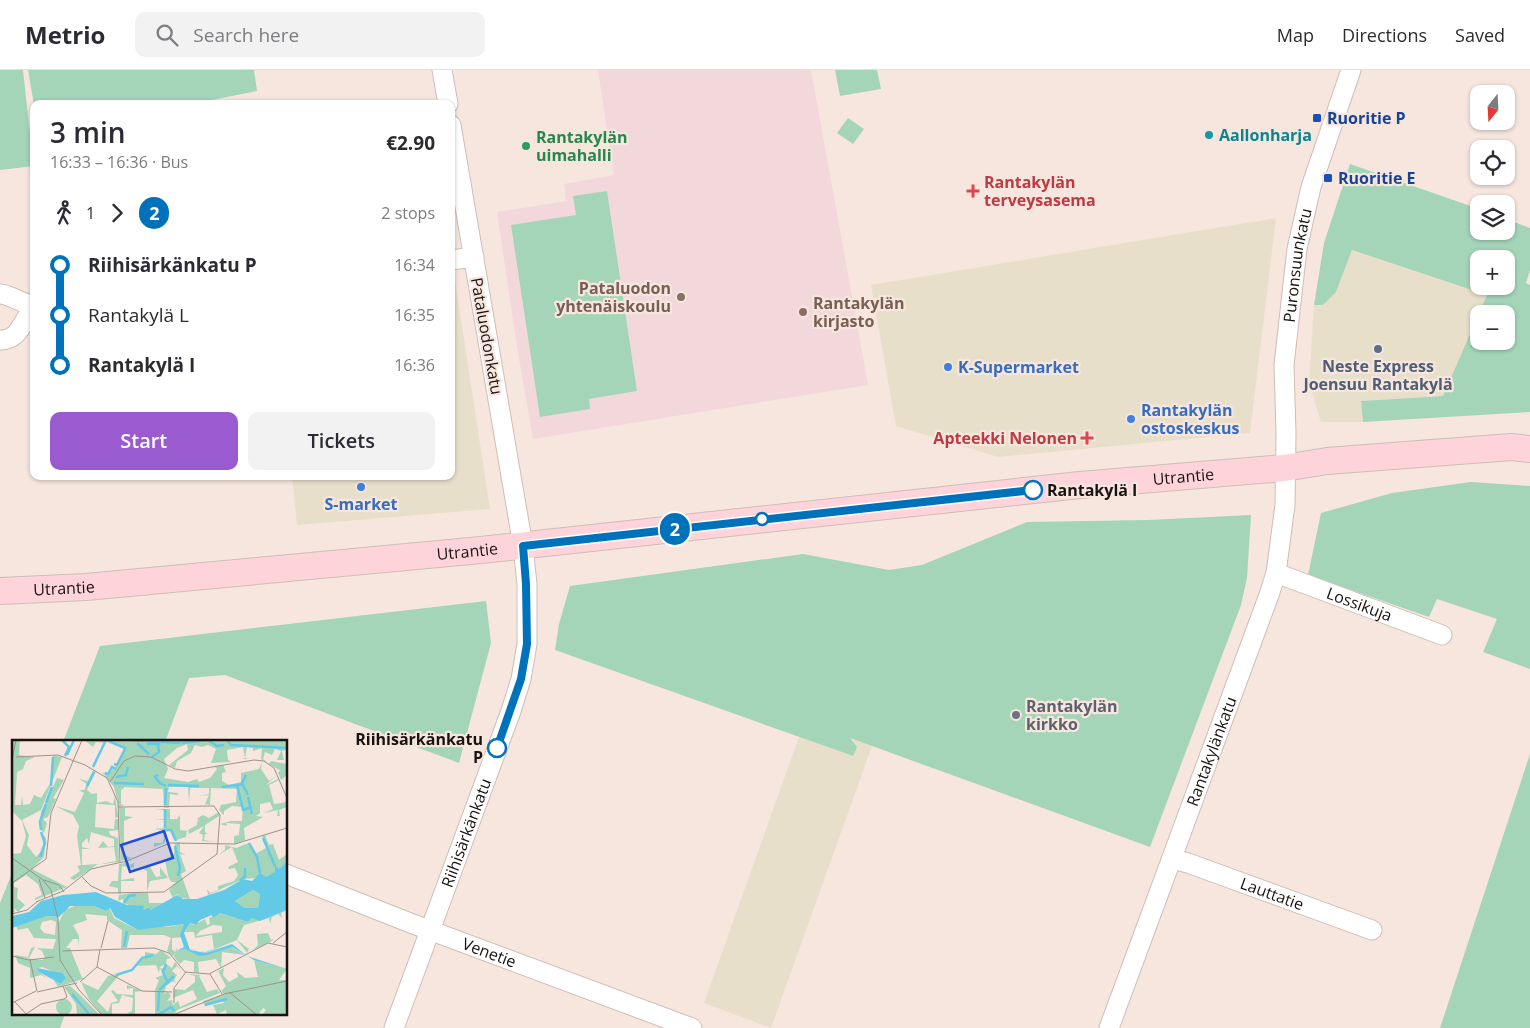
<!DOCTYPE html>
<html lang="en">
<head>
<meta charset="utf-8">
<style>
	:root { --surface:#fff; --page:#f2f2f3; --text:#2b2b33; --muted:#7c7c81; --line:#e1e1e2; --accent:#9a5ad0 }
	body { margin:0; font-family:"Open Sans",sans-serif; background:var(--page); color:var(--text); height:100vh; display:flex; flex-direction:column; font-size:19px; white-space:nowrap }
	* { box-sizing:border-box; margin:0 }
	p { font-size:16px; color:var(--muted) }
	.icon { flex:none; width:28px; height:28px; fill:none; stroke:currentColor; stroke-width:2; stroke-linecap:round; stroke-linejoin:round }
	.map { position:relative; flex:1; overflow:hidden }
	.panel { position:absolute; left:30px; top:30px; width:425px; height:380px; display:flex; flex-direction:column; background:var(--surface); border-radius:10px; box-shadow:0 1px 4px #0004 }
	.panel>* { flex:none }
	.badge { padding:0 10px; border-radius:16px; font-size:18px; line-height:32px }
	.needle { width:32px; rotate:198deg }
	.buttons { position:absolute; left:1470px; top:15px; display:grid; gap:10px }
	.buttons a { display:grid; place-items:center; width:45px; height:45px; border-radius:10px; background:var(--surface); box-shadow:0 1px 4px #0004; font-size:25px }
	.map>.badge { position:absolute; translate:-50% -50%; box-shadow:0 0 0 2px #fff }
	.legs { display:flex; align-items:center; gap:8px; height:55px; padding:0 20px; font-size:16px }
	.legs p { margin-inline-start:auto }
	.summary { display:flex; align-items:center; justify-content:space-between; height:85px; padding:0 20px }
	h1 { font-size:28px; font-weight:600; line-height:38px }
	.action { display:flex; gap:10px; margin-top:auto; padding:10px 20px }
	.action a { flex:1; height:58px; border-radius:10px; background:var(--accent); color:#fff; font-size:20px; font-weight:600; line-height:58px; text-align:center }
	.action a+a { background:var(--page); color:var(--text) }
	ul { padding:0 20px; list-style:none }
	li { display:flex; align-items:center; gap:18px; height:50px; font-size:19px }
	li i { display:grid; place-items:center; width:8px; height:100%; margin:0 6px; background:currentColor }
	li i::after { content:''; width:12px; height:12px; margin:-6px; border:4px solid; border-radius:50%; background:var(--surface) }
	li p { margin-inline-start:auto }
	li:first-child i { background:linear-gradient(#0000 50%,currentColor 0) }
	li:last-child i { background:linear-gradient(currentColor 50%,#0000 0) }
	header { display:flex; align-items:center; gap:30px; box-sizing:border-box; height:70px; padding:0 25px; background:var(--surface); border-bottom:1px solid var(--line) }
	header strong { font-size:24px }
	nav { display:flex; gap:28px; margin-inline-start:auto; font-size:18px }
	.search { width:350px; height:45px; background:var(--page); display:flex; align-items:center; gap:12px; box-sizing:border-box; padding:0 18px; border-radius:10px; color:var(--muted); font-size:19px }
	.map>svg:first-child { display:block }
	.commercial { fill:#e8dfca }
	.education { fill:#f3d8db }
	.green { fill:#a4d5b9; fill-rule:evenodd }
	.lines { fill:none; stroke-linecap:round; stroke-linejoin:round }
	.minor-casing { stroke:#cebeb7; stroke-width:21 }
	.secondary-casing { stroke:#cebeb7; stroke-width:28 }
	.minor { stroke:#fff; stroke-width:19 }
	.secondary { stroke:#fed4da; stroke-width:26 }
	.line-1-casing { stroke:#fff; stroke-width:11 }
	.line-1 { stroke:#0072bc; stroke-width:8 }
	.transit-dot { fill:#1a4fb4; stroke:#f6e6de; stroke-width:2 }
	.culture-dot { fill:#0f9aa8; stroke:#f6e6de; stroke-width:2 }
	.leisure-dot { fill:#2e9e5b; stroke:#f6e6de; stroke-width:2 }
	.health-dot { fill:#e0444e; stroke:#f6e6de; stroke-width:2 }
	.education-dot { fill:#8d6e63; stroke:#f6e6de; stroke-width:2 }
	.service-dot { fill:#5c6f8a; stroke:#f6e6de; stroke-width:2 }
	.shop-dot { fill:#3f7fe0; stroke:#f6e6de; stroke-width:2 }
	.stop-1-dot { fill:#fff; stroke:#0072bc; stroke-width:2.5 }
	.worship-dot { fill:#6b7280; stroke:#f6e6de; stroke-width:2 }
	.labels { text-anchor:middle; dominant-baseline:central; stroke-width:4.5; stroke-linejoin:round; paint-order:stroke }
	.transit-label { font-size:16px; font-weight:bold; fill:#164399; stroke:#f6e6de; text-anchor:start }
	.culture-label { font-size:16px; font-weight:bold; fill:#0d838f; stroke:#f6e6de; text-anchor:start }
	.leisure-label { font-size:16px; font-weight:bold; fill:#27864d; stroke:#f6e6de; text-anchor:start }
	.health-label { font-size:16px; font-weight:bold; fill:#be3a42; stroke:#f6e6de; text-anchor:start }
	.street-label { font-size:16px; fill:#181310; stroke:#f6e6de }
	.education-label { font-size:16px; font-weight:bold; fill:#785e54; stroke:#f6e6de; text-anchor:end }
	.service-label { font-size:16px; font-weight:bold; fill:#4e5e75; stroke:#f6e6de }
	.shop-label { font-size:16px; font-weight:bold; fill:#366cbe; stroke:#f6e6de; text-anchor:start }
	.stop-label { font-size:16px; font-weight:bold; fill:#181310; stroke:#f6e6de; text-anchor:start }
	.worship-label { font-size:16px; font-weight:bold; fill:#5b616d; stroke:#f6e6de; text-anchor:start }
	.inset-river { fill:none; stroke:#62cae7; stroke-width:2.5 }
	.inset-road { fill:none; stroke:#9d928c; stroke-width:1 }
	.view { fill:#1d4ed8; fill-opacity:0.15; stroke:#1d4ed8; stroke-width:2.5 }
	.inset-edge { fill:none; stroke:#181310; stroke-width:2.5 }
</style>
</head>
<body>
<header>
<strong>Metrio</strong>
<div class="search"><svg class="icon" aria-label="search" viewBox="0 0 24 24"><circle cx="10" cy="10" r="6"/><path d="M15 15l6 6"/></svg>Search here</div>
<nav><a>Map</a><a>Directions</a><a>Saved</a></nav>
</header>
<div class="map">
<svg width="1530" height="958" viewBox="0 0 1530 958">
	<rect width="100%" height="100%" fill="#f6e6de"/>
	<path class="commercial" d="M1276,148l-26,215 -252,24 -102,-31 -25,-141z
		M1352,180l135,45 -44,101 -82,5 2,21h-42l-12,-39 5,-78h9l13,-13z
		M451,204h3l36,235 -193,16 -5,-49h159z
		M799,667l53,19 5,-9 -8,-9 23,8 -101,282 -67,-25z"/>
	<path class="education" d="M598,0h213l57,315 -335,54 -16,-92 -20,-135 69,-11 -2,-17 50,-9z"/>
	<path class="green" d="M0,0h23l8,74h3v22l-34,4z
		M28,0h226l3,21 -66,13h-157v1z
		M835,0h42l4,19 -41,7z
		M848,48l16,11 -11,15 -16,-11z
		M1350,94l129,45v22h27v-12l24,9v42l-4,13 4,2v127l-167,10 -2,-21 82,-5 44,-101 -135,-45 -16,42 -13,13h-9l10,-62zM1479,189h27v27h-27zM1479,244h27v27h-27z
		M607,121l30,200 -48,8 1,10 -50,8 -29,-192 65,-10 -3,-19z
		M1471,412l59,4v183l-47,-17 14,-33 -60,-20 -8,18 -121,-42 13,-62 71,-20z
		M1251,445l-4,63 -6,27 -91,242 -300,-109 7,9 -4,9 -298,-106 4,-26 11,-38 233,-32 86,16 33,-5 105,-43 121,-2z
		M486,531l5,42 -32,120 -234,-88 -36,3 -24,64h-102l37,-96z
		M1530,684v274h-90z
		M14,798v146h51l-5,14h-60v-125z"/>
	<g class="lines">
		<defs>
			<g id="minor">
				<path d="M442,0l6,34"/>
				<path d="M451,190l23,-3"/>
				<path d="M0,224c12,1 21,10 34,11"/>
				<path d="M0,270c21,0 21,-20 34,-31"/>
				<path id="s1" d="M1276,503l166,62"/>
				<path id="s2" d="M1172,789l16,4 184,67"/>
				<path id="s3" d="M286,804l127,50 279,104"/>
				<path id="s4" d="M394,958l117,-317 10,-32 6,-35v-60l-4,-38 -72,-421"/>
				<path id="s5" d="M1109,958l160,-433 7,-22 9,-68 1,-72 -2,-68 13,-116 14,-62 40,-117"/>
			</g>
			<g id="secondary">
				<path id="s6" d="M0,521l86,-4 395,-37 599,-65 204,-17 43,-7 184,-14 19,2"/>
			</g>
		</defs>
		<use href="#minor" class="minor-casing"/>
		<use href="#secondary" class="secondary-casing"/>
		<use href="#minor" class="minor"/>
		<use href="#secondary" class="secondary"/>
	</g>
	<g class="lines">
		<defs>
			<path id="line-1" d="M497,678l24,-69 6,-35 -1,-60 -3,-38 510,-56"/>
		</defs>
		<use href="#line-1" class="line-1-casing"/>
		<use href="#line-1" class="line-1"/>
	</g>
	<g class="transit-dot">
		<rect x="1312" y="43" width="10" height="10" rx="2.5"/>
		<rect x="1323" y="103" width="10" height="10" rx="2.5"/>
	</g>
	<circle class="culture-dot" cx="1209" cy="65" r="5"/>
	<circle class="leisure-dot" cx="526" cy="76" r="5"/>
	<g class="health-dot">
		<path d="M970.5 113.5h5v5h5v5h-5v5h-5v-5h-5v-5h5z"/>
		<path d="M1084.5 360.5h5v5h5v5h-5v5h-5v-5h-5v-5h5z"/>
	</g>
	<g class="education-dot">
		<circle cx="681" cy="227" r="5"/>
		<circle cx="803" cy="242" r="5"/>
	</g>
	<circle class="service-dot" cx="1378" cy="279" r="5"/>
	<g class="shop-dot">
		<circle cx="948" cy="297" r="5"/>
		<circle cx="1131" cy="349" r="5"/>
		<circle cx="361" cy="417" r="5"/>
	</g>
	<g class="stop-1-dot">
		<circle cx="1033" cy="420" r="9"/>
		<circle cx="762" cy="449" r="6"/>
		<circle cx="497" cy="678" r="9"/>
	</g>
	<circle class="worship-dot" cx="1016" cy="645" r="5"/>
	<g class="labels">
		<g class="transit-label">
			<text x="1327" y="48">Ruoritie P</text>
			<text x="1338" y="108">Ruoritie E</text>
		</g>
		<g class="culture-label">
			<text x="1219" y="65">Aallonharja</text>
		</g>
		<g class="leisure-label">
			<text x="536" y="67">Rantakylän<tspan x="536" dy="18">uimahalli</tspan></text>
		</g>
		<g class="health-label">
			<text x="984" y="112">Rantakylän<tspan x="984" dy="18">terveysasema</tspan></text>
			<text x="1077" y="368" text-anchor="end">Apteekki Nelonen</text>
		</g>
		<g class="street-label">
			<text stroke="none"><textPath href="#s5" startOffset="794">Puronsuunkatu</textPath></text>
			<text transform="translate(487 266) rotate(80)">Pataluodonkatu</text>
			<text stroke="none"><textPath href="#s6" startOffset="1189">Utrantie</textPath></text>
			<text stroke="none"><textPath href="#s6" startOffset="469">Utrantie</textPath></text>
			<text stroke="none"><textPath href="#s6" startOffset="64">Utrantie</textPath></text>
			<text stroke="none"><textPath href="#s1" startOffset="89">Lossikuja</textPath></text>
			<text stroke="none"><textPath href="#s5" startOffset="295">Rantakylänkatu</textPath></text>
			<text stroke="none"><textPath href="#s4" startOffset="208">Riihisärkänkatu</textPath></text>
			<text stroke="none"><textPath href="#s2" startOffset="106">Lauttatie</textPath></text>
			<text stroke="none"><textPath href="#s3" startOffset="218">Venetie</textPath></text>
		</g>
		<g class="education-label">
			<text x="671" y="218">Pataluodon<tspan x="671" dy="18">yhtenäiskoulu</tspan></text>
			<text x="813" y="233" text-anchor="start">Rantakylän<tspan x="813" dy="18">kirjasto</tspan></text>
		</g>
		<g class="service-label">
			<text x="1378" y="296">Neste Express<tspan x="1378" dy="18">Joensuu Rantakylä</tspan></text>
		</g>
		<g class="shop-label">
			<text x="958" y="297">K-Supermarket</text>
			<text x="1141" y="340">Rantakylän<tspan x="1141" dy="18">ostoskeskus</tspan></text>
			<text x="361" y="434" text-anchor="middle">S-market</text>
		</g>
		<g class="stop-label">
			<text x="1047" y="420">Rantakylä I</text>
			<text x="483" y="669" text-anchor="end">Riihisärkänkatu<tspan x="483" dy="18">P</tspan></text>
		</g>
		<g class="worship-label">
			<text x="1026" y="636">Rantakylän<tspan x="1026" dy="18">kirkko</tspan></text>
		</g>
	</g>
	<g transform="translate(12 670)">
		<rect width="275" height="275" fill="#f6e6de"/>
		<path d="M0,0h8l-1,15 16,2 -9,4 -3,8 -6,3 -2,33h6l1,-10 1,10 7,-1 4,-9 7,3 10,-16 2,-27 9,2 -21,53 -19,10 7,15 -2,10 9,12 8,-9 -3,-16 5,6 -2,19 -12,12 35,18 -32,13v-2l7,-3 -4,-11 -12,-9 -12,8v4l4,1 -1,10 8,7 -7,7 -4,-4 1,5 -3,-1v-58l9,-1 5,-17 -4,-15 -10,-10zM72,0h203v10l-5,1 2,9h-7l4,-9 -6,-2 -3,6 -7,-3 -2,7 5,4 -7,-4 1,-11 -9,3v-3l-6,-1 -2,11 3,1h-6l3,-1 -2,-11 -16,3 1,10 3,2 -20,1 5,-14 -8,-4 -6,2 -7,-2 -4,8 -14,8 -2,7 -6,-3 19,-15 -1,-6 -10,4 -13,11 4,10 -4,9 24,4 9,-3 2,3 11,-4 7,-9 -2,-2 8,-2 3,7 -4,1v8l7,4 12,-3v-9l18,-4 3,-6 -1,6 8,12 8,-6 -11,10 12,-6 1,1 -10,5 5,19 13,-2v5l-8,3 1,6h-3l1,-6 -14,3 9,-4 -3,-7 -10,2v9l-4,3 7,1 -19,11 1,12 -11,4v-8l5,-1 1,-11 -14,-1 1,3 -7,-2 11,-3h11l1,-14 -11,-1 -8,5v4l-5,-5 2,-5 15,-3 1,-13 -26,-1 -1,17 -5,-1 4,-9 -10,1 10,-2v-6h-19l-1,15 -1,-16h-19l-1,5 10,1v2l-8,-1 -1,14h-5l-1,-19 -38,-2 -4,3v14l3,2h-5l-5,-19 -12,-15 6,2 9,-9 9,-17 -19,-8 -2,3 -9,-1 -3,5zM259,21l16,3v11l-6,5 -3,-8 3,-1 -12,-7zM81,31h3l-9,19 5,4 5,-1v10l9,-2 7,3 2,-8 3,21 -3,1v-13l-19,-1 -1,23 19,2 1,-10h4v11l-10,1 1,4 8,3 1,24 -19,2 16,-3 -2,-14 -16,1 5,-7 5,6 6,-1v-7l-23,-7 -2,12 -2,-6 -5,5v4l8,2h-8v16l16,-1 -24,16 -4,-2 10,-7 -3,-5 4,-1 -4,-29 2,-10 -6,-11 -18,-9 20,6 9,-19 -5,-3h5l3,-6 -8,-5 9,2zM45,38l7,2 -11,18 3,1 -8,18 -5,2 4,4 -3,10 -4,-4 1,-17zM107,67l6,1v8l8,1 -9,4v34l8,3 -11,3zM143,69h15v10h7l3,-4v15l7,1 -1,6 -10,3 -5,-10h-5l-1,13 -11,4v-4h8l2,-5 -2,-8 -8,-1 10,-1v-8h-10l10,-1v-9zM207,72v4l-14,9v7l3,2h-3l-1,6 12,2 -28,-2 14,1 1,-6 -4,-2 5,-7 -15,8 -1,-4 9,-5 1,-7 5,-3 6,3zM253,95l4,10 4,-1 6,16 8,-6v7l-6,8 -14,8 -24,2 -35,16 -1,-6 3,4 8,-3v-4l16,-5 4,-6 -3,-7 -6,1 -1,-2 10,-5 -6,-15 -15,9 8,-6v-5l11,3 13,-5 6,11 13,-7 -6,-11zM168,102v10l6,3 -6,-1 6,17 -5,3 9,25 -9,-1 -4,-4 -4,4 -4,-8 7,-8h-5l-3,-6 -3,-16 9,-6 1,-11zM117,122v3l5,-2v5l-12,-2 -1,14 13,-2v3h-13v13h-3v-6l-9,-2 3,-5h6l1,-17zM137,125l7,12 6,-1 -2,-1v-8l8,11 -18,3 -3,11v-21l-4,-2zM241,150l7,4 -2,14h-13l-10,-7zM119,153h17l1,10h16l-11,7h-11l-20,-7v-4l-5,2 1,-6zM65,165l17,1 12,5 3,-4 5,11 24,12 15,-6 13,3 18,-3 -1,13 -11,1v11l4,4 -3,3 -6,-5 4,-13 -7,-3h-34l-3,13h-6l1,-18 -15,-10v-4l-22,-2 2,6 -14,5 6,11v11l-1,-8h-5l-7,9h4l12,30h4l-28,9 -5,-8 8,5 5,-8 -24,-9 -4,1 1,4 8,6 -6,-3 -11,3v-10l-12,-5 -3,-8 13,2 3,-9 4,-1 -6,11 -12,-1 25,3 3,-2 -3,-7 -5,-3 16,1 3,-10 -22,-1 -6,-10 -10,2 -2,-4 31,-10 10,1 2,5 6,-12zM39,180l5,2 -1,13 -11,-2 -4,-5 2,-6zM272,168l3,2 -6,3 1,5 -4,-4 -6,3 -2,7 -1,-6 -25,7 -7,15 12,9 -2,4 -10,-13 -31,13 -18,-5 -3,-16 5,-9 4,2 11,-6 2,6 3,-1 -1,-6 11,-5 28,9 4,-4 9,2 8,-3zM201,185l9,1v6l-26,4 4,-5zM173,192h9l1,6 17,-3 2,14 -9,3 -16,-3zM256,193l3,7 3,-1 -2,2 -19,9 5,-5 -1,-11zM219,207l14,8 -23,-3 -1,16 -5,-9 -18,3 1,11 -5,-1v-10l-10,-2 -4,4 -6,-7 2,-8 2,-1 -2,3 9,-2 23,6zM149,210l10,8 -4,1 -1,5 6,4 3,-6 6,8 -4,-4 -5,5 5,4 -3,5 2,3 -3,-2 -7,5 -2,8 4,-2 3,4 -4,5 5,-1 1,5 5,-4 2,6 17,-8 -4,-9 -20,8 1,-9 11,1 10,-8v-6l-8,-2 14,1 -2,1 8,16 10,-3 3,4 -43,17 -3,5h-19v-25l4,-10 -4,-2 8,-3 -3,-7 5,1v-5l-5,3 -1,6 -3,-8 -21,1 10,-9v-5l11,2zM242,220l33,9 -8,11h8l-1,35h-24l4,-5 -3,-2 -5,7h-31l-1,-5 -9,4 -4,-9 11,-2 -2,-3 -18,5 -1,-4 21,-7 -3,-3 5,-5 -8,-15 6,-3 -1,7 6,7 9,-5 -1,-5 8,6 13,-1zM109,233l-24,28 11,11 3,-9 7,-2 -7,-10 2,-1 4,4 16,1v-7l-6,1v-4l15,6 -7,1v23l-8,-2 5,-2 1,-13 -11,-3 -3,8 -7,1v11h-10l-13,-16 -8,-17 17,8 10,-14zM58,246l10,9 20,20h-23l-1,-11 -12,-17zM44 267a8 8 0 1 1 16 0a8 8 0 1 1-16 0Z" fill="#a4d5b9" fill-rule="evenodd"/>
		<path d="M275,121l-1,49 -26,11 -8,-3 -4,4 -28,-9 -7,5 -1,-3 -12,5 -4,5 -6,-2 -6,10 6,17 16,3 26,-9 15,12 40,13 -33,-9 -22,-13 -24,8 -9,1 -14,-7 -9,2 8,-4 -4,-12 4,-11 -46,6 -23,-13 -5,-9 -4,3 -12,-5h-24l-11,11 -12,-1 -35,12v-12l17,-4 12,-11 22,-6 33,-3 31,13 17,1 -1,4 12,-4 -6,3 2,1 26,-15 6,4h14l27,-9 19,-11 9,2 8,-8 6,4 9,-5v-6l5,3zM241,150l7,4 -2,14h-13l-10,-7zM25,228l25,5 4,4 -5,7 -22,-12z" fill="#62cae7" fill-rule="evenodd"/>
		<path class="inset-river" d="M50,0l7,7 -4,9M118,0l49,3 2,-3M215,0l4,5 39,2M125,3l12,11M170,3l26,-3 9,6 7,-1M135,4h12l-1,-4M258,7l17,1M55,15l7,-15M140,17l7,-5 -1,-7M102,24l3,1 7,-14M81,27l13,-27 19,8 -1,3M93,33l3,1 4,-7 4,2M146,35l-3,2 5,6 6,3M234,35l-4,8 6,12M104,37l10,-2 2,-8M102,43l30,1M156,45l31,1M225,45l6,25 9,-3M39,46l2,-29M75,46l7,-14M210,47l21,-3M236,57l4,17M34,63l6,-16M153,65l1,-17M153,69v19M29,90l-1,-8 6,-18M154,90h5l5,11M251,98l12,28M237,103l8,14 3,16M163,106l5,22 -2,8M28,117l5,-14 -4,-11M228,141l5,-5v-8M112,163l5,-7 7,-1M112,207l3,-16M154,224l-3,8 4,9M104,235l16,-5 10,-12 11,-3M147,250l15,-14M60,254l17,20M193,265l22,-6M146,271l1,-19M146,275l13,-8 3,4"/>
		<path class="inset-road" d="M4,17l42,-2 27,10 22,13 11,24 2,61M0,20l4,-20M98,42l14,-21 11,-5 16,1 24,12 13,2 66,-11 10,1 10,7 13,30M0,118l31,22 8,10 7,29 2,41 19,30 23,25M69,136l10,10 15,7 58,-1 53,-38 3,-39 -6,-9 -96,1M27,139l6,19M32,140l15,5 5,7M0,143l34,-24 5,-46 31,-73M24,162l27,-11 28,-22 36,-8 43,-18 65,1 52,-16M0,174l15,-4 11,-9M261,203l14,-11M89,208l7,-27M51,211l91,-3 15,5 16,19 24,2 59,-31 19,4M0,216l17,4 25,-3M18,220l7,31M85,227l45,24 30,1M198,234l12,20M68,242l17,-15 3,-18M25,252l40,-9M217,252l28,23M3,262l12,13M0,263l24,-12M162,263v-15l12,-16M14,274l15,-10 23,-5 3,-2 -4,-11M161,275l51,-21 63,-13"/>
		<path class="view" d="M152,91l9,27 -43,14 -9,-27z"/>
		<rect width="275" height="275" class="inset-edge"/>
	</g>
</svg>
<div class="buttons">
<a><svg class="needle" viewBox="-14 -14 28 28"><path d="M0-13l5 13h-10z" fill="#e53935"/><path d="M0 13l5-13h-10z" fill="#7c7c81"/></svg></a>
<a><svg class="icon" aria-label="locate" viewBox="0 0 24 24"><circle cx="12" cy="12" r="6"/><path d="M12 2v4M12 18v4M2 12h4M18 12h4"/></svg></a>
<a><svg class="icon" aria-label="layers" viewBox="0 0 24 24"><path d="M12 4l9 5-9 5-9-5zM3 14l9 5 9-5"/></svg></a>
<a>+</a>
<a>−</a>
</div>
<b class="badge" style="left:675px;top:459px;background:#0072bc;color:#fff">2</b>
<section class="panel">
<div class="summary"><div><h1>3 min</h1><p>16:33 – 16:36 · Bus</p></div><b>€2.90</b></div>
<div class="legs"><svg class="icon" aria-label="walk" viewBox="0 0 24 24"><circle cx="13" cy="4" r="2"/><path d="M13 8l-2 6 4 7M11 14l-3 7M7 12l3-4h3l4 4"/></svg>1<svg class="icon" aria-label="forward" viewBox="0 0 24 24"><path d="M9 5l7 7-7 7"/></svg><b class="badge" style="background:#0072bc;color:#fff">2</b><p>2 stops</p></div>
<ul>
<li><i style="color:#0072bc"></i><b>Riihisärkänkatu P</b><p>16:34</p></li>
<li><i style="color:#0072bc"></i><span>Rantakylä L</span><p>16:35</p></li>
<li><i style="color:#0072bc"></i><b>Rantakylä I</b><p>16:36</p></li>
</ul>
<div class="action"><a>Start</a><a>Tickets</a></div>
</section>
</div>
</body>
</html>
